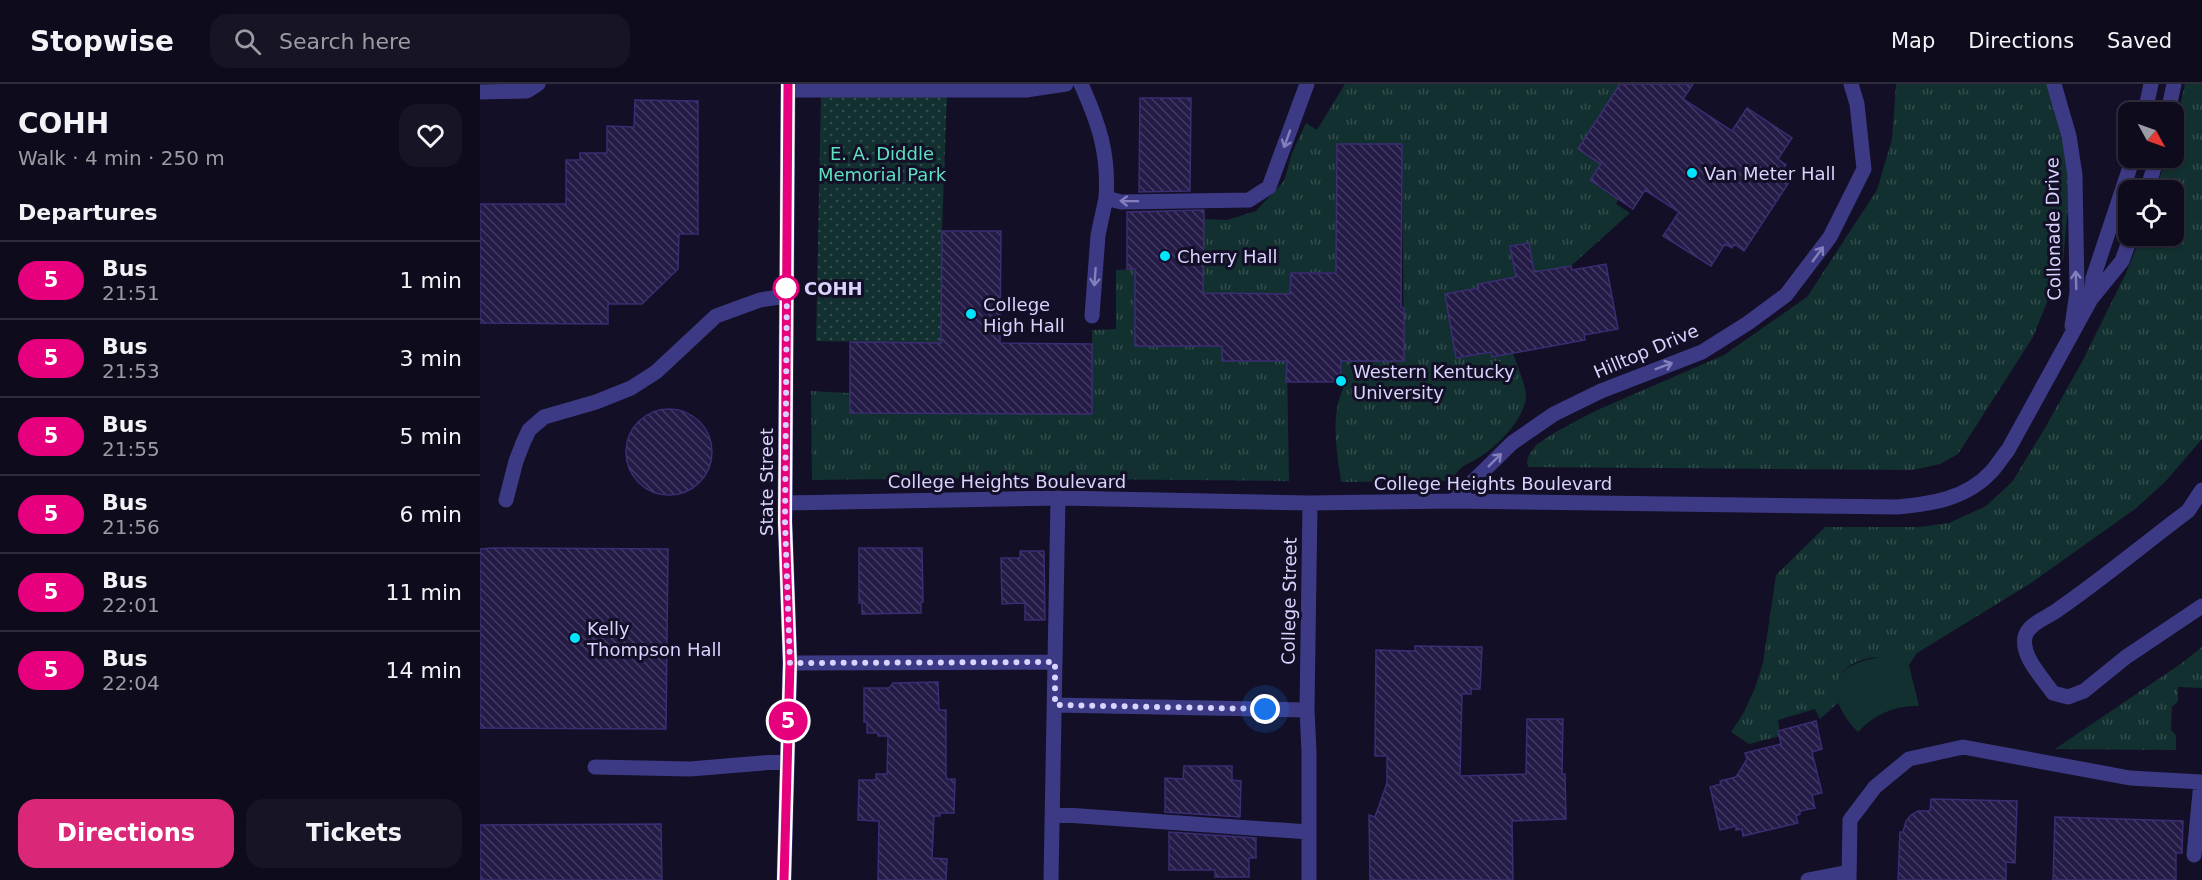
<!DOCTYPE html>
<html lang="en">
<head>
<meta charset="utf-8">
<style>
	:root { --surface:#0e0b1c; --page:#171425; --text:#f1f3f6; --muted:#9b9ba3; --line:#2e2b3b; --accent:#db2777 }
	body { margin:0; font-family:"DejaVu Sans",sans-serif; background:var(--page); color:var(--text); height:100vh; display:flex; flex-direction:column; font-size:22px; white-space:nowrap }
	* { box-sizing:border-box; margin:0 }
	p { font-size:20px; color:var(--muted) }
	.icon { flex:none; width:33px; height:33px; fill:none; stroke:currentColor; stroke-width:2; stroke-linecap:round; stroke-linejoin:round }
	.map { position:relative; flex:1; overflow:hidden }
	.sheet { display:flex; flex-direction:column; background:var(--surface); width:480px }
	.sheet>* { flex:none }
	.badge { padding:0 12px; border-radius:20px; font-size:21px; line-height:39px }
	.needle { width:39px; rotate:130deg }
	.buttons { position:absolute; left:1638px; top:18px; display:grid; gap:12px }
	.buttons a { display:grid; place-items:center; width:66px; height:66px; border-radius:12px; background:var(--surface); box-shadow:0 2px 4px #0004,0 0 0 2px var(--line); font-size:30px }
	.you { position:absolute; width:30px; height:30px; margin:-15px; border:4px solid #fff; border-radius:50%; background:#1a73e8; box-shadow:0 0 0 9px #1a73e833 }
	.map>.badge { position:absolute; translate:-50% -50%; box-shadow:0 0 0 3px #fff }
	h2 { padding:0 18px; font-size:22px; line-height:54px }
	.round { display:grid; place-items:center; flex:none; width:63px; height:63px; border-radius:18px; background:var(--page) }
	.headline { display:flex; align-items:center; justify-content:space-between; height:102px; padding:0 18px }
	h1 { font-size:28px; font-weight:600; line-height:45px }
	.action { display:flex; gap:12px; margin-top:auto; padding:12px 18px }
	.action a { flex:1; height:69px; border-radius:18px; background:var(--accent); color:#fff; font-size:24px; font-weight:600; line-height:69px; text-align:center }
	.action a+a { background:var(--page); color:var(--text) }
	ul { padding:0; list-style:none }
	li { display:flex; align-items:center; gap:18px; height:78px; padding:0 18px; border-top:2px solid var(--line) }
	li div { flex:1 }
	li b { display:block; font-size:22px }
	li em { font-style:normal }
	li .badge { min-width:66px; font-weight:700; text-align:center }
	header { display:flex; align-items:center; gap:36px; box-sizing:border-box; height:84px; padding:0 30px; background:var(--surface); border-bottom:2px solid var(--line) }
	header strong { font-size:28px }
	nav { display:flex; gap:33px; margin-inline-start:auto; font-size:21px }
	.search { width:420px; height:54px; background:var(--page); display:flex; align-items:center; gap:15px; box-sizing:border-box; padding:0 21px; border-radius:18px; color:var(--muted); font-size:22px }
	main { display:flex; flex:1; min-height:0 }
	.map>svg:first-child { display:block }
	.grass { fill:url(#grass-tufts) }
	.park { fill:url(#park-dots) }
	.garden { fill:#12302f }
	.building { fill:url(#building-back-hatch); stroke:#3b2d73; stroke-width:1.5 }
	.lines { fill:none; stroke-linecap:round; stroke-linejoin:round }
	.minor { stroke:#3d3a85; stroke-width:15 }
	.oneway { stroke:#837fbc }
	.line-casing { stroke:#fff; stroke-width:14 }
	.line { stroke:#e6007e; stroke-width:9 }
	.walk { stroke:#d9d4ff; stroke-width:6; stroke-dasharray:0 10.8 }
	.poi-dot { fill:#00e5ff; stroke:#130f26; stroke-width:2 }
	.stop-dot { fill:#fff; stroke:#e6007e; stroke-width:3 }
	.labels { text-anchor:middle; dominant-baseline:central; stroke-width:6; stroke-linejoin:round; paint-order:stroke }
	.park-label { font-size:18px; fill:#5fe0c0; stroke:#130f26 }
	.poi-label { font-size:18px; fill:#d9d4ff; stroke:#130f26; text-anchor:start }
	.street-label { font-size:18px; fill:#d9d4ff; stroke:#130f26 }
	.stop-label { font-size:18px; font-weight:bold; fill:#d9d4ff; stroke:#130f26; text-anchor:start }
</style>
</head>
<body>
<header>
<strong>Stopwise</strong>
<div class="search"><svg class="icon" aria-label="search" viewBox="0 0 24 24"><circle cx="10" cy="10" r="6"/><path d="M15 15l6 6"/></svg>Search here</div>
<nav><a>Map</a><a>Directions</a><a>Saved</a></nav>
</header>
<main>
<section class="sheet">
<div class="headline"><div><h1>COHH</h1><p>Walk · 4 min · 250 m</p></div><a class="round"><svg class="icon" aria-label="heart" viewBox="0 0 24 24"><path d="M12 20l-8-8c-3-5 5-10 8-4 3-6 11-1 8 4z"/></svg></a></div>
<h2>Departures</h2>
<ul>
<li><span class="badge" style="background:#e6007e;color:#fff">5</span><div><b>Bus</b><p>21:51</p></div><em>1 min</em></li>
<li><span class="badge" style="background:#e6007e;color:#fff">5</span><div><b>Bus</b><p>21:53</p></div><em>3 min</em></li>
<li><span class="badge" style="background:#e6007e;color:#fff">5</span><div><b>Bus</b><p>21:55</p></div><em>5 min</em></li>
<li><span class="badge" style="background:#e6007e;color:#fff">5</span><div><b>Bus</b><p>21:56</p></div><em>6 min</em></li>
<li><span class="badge" style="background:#e6007e;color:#fff">5</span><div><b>Bus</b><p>22:01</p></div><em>11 min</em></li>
<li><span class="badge" style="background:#e6007e;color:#fff">5</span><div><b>Bus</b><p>22:04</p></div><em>14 min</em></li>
</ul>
<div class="action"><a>Directions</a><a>Tickets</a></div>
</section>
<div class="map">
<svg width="1722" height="796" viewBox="0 0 1722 796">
	<defs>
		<pattern id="grass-tufts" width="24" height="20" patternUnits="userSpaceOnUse" patternTransform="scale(1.5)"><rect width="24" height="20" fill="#12302f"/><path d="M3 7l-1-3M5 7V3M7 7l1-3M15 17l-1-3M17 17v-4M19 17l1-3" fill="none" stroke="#344d4e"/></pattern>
		<pattern id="park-dots" width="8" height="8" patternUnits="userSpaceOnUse" patternTransform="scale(1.5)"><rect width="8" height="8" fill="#12302f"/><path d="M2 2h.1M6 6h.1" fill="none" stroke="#344d4e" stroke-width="1.8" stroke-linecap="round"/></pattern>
		<pattern id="building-back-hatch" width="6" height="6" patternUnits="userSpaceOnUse" patternTransform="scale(1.5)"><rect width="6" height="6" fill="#241b47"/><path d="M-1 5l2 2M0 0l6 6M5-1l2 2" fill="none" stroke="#433b63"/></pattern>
	</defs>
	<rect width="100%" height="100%" fill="#130f26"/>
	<path class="grass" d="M865,0h275l-42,65 23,15 -11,17 29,18 -3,5 14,9 -59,53 -37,6 -5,-29 -18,3 5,31 -38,7 1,4 -34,6 11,64 35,-6 1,5 21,-4c3,10 14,35 13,45 -3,23 -27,46 -46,59 -10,6 -24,10 -27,24l-112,1c-4,-31 -11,-64 2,-93l-3,-7 1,-21h63l-2,-217h-65l-1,128 -45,1 -1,21 -87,-1 1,-74 23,1 29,-9 28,-30 8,-28 14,-30 11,7z
		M1416,0h152l23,90 -8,88 -30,75 -75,117 -18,10 -27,6 -385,-3 -1,-5 2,-7 7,-10 18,-12 41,-22 129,-56 83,-58 70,-107 15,-51z
		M1705,0h17v355l-37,43 -30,27 -104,74 -114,70 -8,12c-22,-13 -64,-11 -72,19 -2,6 0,13 1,19l-18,16 -5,-10 -37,11 2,16 -31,8 -18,-12 12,-18 12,-26 8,-25 13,-88 49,-48h94l30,-4 37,-17 26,-24 33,-54 38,-68 43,-87 15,-37h33v-46h-18l10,-32h8v-25z
		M655,185v77h68l1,-11 83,26 2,120 -316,-3 -161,2 -1,-89 39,2v19l242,2v-84l24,-1v-59z
		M1722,563v41l-24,-1v14l-6,6 -1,23 5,5v15l-121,-1 127,-86z"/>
	<path class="park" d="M467,11l-5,136 -1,112 -125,-2 5,-245z"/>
	<path class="garden" d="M1404,573l14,2 11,6 10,41c-24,-1 -44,8 -61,26 -36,-38 -28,-70 26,-75z"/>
	<path class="building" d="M1140,0h73l-10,15 49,32 15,-23 45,30 -14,21 8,6 -3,4 10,7 -49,75 -10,-7 -2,4 -7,-4 -14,22 -48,-30 16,-24 -34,-22 -12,19 -43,-29 11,-16 -23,-15z
		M660,14h51l-1,93 -51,1z
		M155,16l63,1v133h-19l-1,35 -36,35h-34v20l-128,-1v-119h86v-44h14v-7h27v-27l27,1z
		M857,60h65l-1,163 3,1v53h-63l-1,21h-54l1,-21h-65v-15h-87v-77h-8v-57l77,-2 -1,83 87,1 1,-21h45z
		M462,147h59l-1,112 92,1v70l-242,-1v-71l91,1z
		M1049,159l5,29 37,-6 1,4 34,-6 12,65 -34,6 1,5 -93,17 -1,-5 -35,6 -11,-64 34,-6 -1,-4 38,-7 -6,-31z
		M146 368a43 43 0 1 1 86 0a43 43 0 1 1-86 0Z
		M12,464l176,1 -2,180 -186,-1v-179z
		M379,464h63l1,54h-2v11l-59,1v-11h-3z
		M540,467h24l1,69h-20v-17l-23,1 -1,-46h19z
		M935,562l67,1 -2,42h-9v5h-9l-2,82 66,-2 1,-55h36l-1,55h3l1,45 -54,2 1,59h-143l-1,-65 6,2 12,-34v-27h-12l1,-106 39,1z
		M458,598l1,28h7v65l1,4h8l-1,34h-14v3h-6l-2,42 15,1 -1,21h-68l1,-59 -21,-1 1,-40h17v-6h11l1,-38h-10v-3h-11v-11h-3v-34h25l4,-5z
		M1336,637l6,28 -10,3 10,41 -10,2 3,13 -15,3v3l-4,2 2,7 -55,13 -1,-7 -6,1v-4l-16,4 -10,-43 11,-3 -1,-3 16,-4 11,-18 -2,-6 36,-9 -3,-13z
		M704,682h48v14l9,1 -1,36 -75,-5v-34l18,1z
		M1451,715l86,2 -2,62 -9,-1v18h-108l2,-48h3l3,-11 5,-6 7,-4h12z
		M1575,733l128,4 -1,32h-6v27h-123z
		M181,740l1,56h-182v-55z
		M689,748l87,6v20h-7v19h-34v-7h-46z"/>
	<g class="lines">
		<path class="minor" d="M601,0c18,40 28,69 25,114l15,4 128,-2 20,-13 38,-103
			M1574,0l15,52 6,39 2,117 -5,34
			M308,6h238l40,-6
			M0,8l47,-1 11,-7
			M1665,28l6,-28
			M1688,28l6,-28
			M1667,106l10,-32
			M1611,215l2,-21 40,-120
			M612,232l6,-81 8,-37
			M1722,406l-14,21c-44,33 -87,69 -132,100 -10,7 -28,13 -31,26 -4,20 18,41 28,56l15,4 16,-6 42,-34 76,-51
			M26,416l10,-39 7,-18 6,-13 15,-13 52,-15 35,-14 25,-16 60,-56 44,-16 26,-4
			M973,417l59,-58 42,-29 47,-23 101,-39 46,-29 38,-28 44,-58 34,-68 -7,-65 -6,-20
			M305,419l273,-5 252,5 143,-2 444,6c34,-3 69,-8 94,-35 6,-6 11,-15 17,-22l83,-151 31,-38 9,-25
			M310,579l265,-1
			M575,621l252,5
			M115,683l95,2 97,-8
			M572,730l257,18
			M1714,771l7,-73
			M304,796l6,-217 -5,-141 3,-438
			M571,796l7,-382
			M829,796v-128l-2,-42 3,-207
			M1328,796l41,-8
			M1369,796l1,-60 25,-33 34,-28 54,-12 167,31 72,4"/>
	</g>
	<defs><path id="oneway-shaft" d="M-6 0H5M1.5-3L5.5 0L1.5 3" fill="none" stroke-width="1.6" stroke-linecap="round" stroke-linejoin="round" transform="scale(1.5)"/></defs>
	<g class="oneway">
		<use href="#oneway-shaft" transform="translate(807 55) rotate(110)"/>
		<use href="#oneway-shaft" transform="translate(649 117) rotate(-179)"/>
		<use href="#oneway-shaft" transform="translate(1338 170) rotate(-54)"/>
		<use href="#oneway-shaft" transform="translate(615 193) rotate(94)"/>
		<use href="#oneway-shaft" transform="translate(1596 196) rotate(-92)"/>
		<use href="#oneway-shaft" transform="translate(1184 282) rotate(-21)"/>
		<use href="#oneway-shaft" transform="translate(1015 376) rotate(-45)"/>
	</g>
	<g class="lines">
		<defs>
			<path id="line" d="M304,796l6,-217 -5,-141 3,-438"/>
		</defs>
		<use href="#line" class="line-casing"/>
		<use href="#line" class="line"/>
		<path class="walk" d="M306,204l1,-7 -2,241 5,141 265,-1v43l210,4"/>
	</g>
	<g class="poi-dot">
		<circle cx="1212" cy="89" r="6"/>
		<circle cx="685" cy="172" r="6"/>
		<circle cx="491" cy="230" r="6"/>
		<circle cx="861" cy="297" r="6"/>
		<circle cx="95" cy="554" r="6"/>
	</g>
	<circle class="stop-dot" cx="306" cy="204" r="12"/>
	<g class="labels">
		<g class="park-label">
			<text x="402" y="69">E. A. Diddle<tspan x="402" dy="21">Memorial Park</tspan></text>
		</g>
		<g class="poi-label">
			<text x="1224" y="89">Van Meter Hall</text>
			<text x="697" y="172">Cherry Hall</text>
			<text x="503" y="220">College<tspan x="503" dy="21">High Hall</tspan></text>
			<text x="873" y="287">Western Kentucky<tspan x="873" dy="21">University</tspan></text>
			<text x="107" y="544">Kelly<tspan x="107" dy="21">Thompson Hall</tspan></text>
		</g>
		<g class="street-label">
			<text transform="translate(1573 145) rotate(-91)">Collonade Drive</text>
			<text transform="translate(1166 267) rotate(-23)">Hilltop Drive</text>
			<text x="527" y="397">College Heights Boulevard</text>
			<text transform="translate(286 398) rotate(-90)">State Street</text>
			<text x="1013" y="399">College Heights Boulevard</text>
			<text transform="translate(809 517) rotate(-89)">College Street</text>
		</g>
		<g class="stop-label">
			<text x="324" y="204">COHH</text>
		</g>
	</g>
</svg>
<div class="buttons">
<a><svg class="needle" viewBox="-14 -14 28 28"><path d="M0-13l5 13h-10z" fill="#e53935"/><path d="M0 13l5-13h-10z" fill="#9b9ba3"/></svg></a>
<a><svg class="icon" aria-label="locate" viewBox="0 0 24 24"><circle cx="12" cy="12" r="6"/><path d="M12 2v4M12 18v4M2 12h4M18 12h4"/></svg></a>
</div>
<div class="you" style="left:785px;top:625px"></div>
<b class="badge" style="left:308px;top:637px;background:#e6007e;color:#fff">5</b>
</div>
</main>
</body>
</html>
